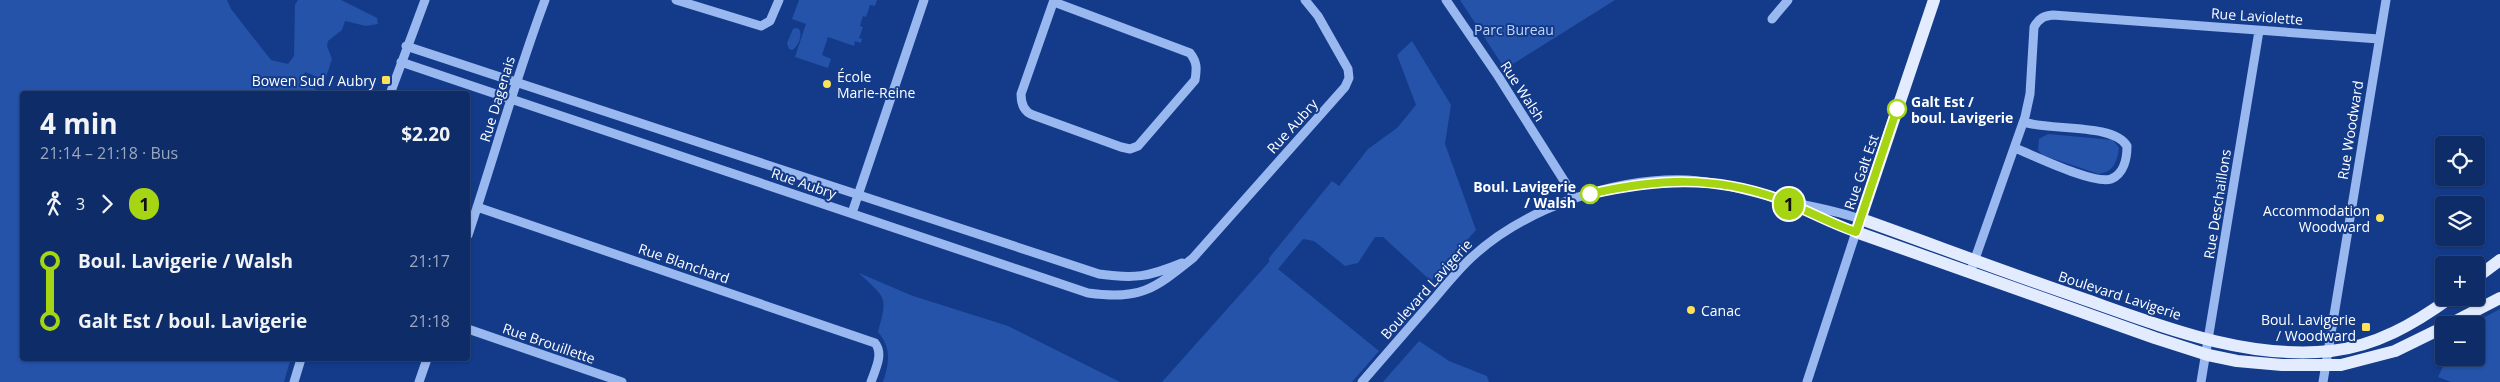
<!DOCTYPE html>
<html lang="fr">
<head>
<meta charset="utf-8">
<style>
	:root { --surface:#0e2c68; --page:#1c3871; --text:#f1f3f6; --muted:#9ba7c0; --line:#2e487c }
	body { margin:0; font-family:"Open Sans",sans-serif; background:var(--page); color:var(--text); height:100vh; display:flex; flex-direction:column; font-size:19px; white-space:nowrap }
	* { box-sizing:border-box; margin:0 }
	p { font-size:16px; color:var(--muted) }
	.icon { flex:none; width:28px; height:28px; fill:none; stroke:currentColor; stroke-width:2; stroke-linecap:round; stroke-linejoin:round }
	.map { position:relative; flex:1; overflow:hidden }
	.side { position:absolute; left:20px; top:91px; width:450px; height:270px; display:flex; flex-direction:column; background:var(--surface); border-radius:5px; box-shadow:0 1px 4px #0004,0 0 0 1px var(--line) }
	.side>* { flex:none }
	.badge { padding:0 10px; border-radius:16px; font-size:18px; line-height:32px }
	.controls { position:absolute; left:2435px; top:136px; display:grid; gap:10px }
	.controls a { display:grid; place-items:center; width:50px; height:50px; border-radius:5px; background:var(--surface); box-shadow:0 1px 4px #0004,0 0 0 1px var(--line); font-size:25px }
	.map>.badge { position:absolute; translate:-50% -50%; box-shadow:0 0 0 2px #fff }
	.legs { display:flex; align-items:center; gap:8px; height:55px; padding:0 20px; font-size:16px }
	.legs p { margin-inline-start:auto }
	.head { display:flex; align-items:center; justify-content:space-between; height:85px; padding:0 20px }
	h1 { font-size:28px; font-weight:700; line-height:38px }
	ul { padding:0 20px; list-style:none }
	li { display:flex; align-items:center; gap:18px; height:60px; font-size:19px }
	li i { display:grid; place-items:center; width:8px; height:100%; margin:0 6px; background:currentColor }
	li i::after { content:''; width:12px; height:12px; margin:-6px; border:4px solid; border-radius:50%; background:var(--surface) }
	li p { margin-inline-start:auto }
	li:first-child i { background:linear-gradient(#0000 50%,currentColor 0) }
	li:last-child i { background:linear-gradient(currentColor 50%,#0000 0) }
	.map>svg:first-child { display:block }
	.green { fill:#2553a9 }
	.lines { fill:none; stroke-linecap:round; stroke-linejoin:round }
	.minor { stroke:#9ab8f0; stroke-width:9 }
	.major { stroke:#e3ebff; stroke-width:12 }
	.line-1-casing { stroke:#fff; stroke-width:11 }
	.line-1 { stroke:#a6d514; stroke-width:8 }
	.poi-dot { fill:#ffe059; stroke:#133b8a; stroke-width:2 }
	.stop-1-dot { fill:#fff; stroke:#a6d514; stroke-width:2.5 }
	.labels { text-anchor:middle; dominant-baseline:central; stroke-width:4; stroke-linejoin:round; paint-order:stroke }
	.street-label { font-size:14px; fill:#fff; stroke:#133b8a }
	.park-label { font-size:14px; fill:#c1d6fc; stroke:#133b8a }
	.poi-label { font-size:14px; fill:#fff; stroke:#133b8a; text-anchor:end }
	.stop-label { font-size:14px; font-weight:bold; fill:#fff; stroke:#133b8a; text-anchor:start }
</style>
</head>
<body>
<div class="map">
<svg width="2500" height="382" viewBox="0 0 2500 382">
	<rect width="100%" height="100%" fill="#133b8a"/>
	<path class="green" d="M0,0h227l4,9 40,51 17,4 6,-8 1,-51 3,-5h43l36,18 1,6 -12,2 -21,-5 -3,9 -14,11 -1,5 5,13 -7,21 -20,-8 -2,9 17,11v2h-298v265h266l2,2 -6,21h-284z
		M799,0h78l-2,6 -5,-1 -4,12 -3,-1 -3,10 3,1 -4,11 3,1 -1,4 -6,-2 -1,5 -26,-9 -6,18 9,4 -3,9 -33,-11 11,-33 -14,-5z
		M1460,0h155l-110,69z
		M796,28l3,1c4,6 -1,18 -7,21l-3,-1 -2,-6 6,-14z
		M1412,41l39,64 -6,39 31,86 -45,51 -48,-44h-8l-17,26 -13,3 -31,-25 -11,-2 -25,30 101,82 -27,31h-190l107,-120v-4l63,-77 7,5 29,-37 29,-21 19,-23 -19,-50z
		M2048,134l65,6 6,8c-2,14 -5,23 -20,26l-57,-19 -4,-5 1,-11z
		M859,273l54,23 95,30 112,56h-237c6,-18 9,-34 -5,-50 10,-37 8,-33 -19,-59z
		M2500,309v73h-49l-13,-5 9,-19h29v-33h-6z
		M1419,341l30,20 38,15 2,6h-106z"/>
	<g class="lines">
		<path class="minor" d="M676,0l85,26 9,-5 9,-21
			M1446,0l52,76 77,122
			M1054,2l136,51c7,9 7,15 5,27l-57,66 -8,3 -9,-2 -88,-32c-9,-3 -12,-12 -12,-21l33,-94
			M1772,19l16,-19
			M406,46l693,228c36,5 49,3 83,-11
			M401,62l687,231c52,7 65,-3 105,-35l152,-171 4,-9 -1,-9 -30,-53 -13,-16
			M390,94l35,-94
			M2015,148c18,7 79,37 96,31 13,-5 16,-21 16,-33 -13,-23 -78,-15 -103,-24
			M1795,206l61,26 -49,150
			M477,207l398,136c9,11 0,27 -4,39
			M852,213l72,-213
			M468,235c26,-78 48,-158 77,-235
			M1970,273l55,-156 5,-23 4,-67c5,-9 10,-11 19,-12l326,24
			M468,329l154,53
			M294,382l7,-23
			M419,382l8,-23
			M1362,382c24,-28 48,-55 72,-83 12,-14 24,-29 38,-42 53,-49 143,-80 216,-77 32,2 61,12 92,19 27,7 54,11 81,20
			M2201,382l58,-351
			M2323,382l63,-382"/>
		<path class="major" d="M1934,0l-78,232 299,106 53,17 29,6 45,4h59l54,-14 49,-24
			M1861,219c73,26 146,54 220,79 80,28 164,62 250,53 45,-5 83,-27 119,-53
			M2476,278l24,-18
			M2448,325l52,-27"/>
	</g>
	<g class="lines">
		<defs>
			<path id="line-1" d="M1590,194c66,-15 124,-19 189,5 26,10 50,24 77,33l41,-123"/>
		</defs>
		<use href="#line-1" class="line-1-casing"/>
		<use href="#line-1" class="line-1"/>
	</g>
	<g class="poi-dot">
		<rect x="381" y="75" width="10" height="10" rx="2.5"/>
		<circle cx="827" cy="84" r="5"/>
		<circle cx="2380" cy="218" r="5"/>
		<circle cx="1691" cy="310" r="5"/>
		<rect x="2361" y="322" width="10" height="10" rx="2.5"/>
	</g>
	<g class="stop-1-dot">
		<circle cx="1897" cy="109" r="9"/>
		<circle cx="1590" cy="194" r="9"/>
	</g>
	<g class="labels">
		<g class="street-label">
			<text transform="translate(2257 16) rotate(4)">Rue Laviolette</text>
			<text transform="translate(1523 91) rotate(57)">Rue Walsh</text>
			<text transform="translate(497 99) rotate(-73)">Rue Dagenais</text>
			<text transform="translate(1292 126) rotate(-48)">Rue Aubry</text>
			<text transform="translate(2350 130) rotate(-81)">Rue Woodward</text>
			<text transform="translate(1861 172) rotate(-71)">Rue Galt Est</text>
			<text transform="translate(804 183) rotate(19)">Rue Aubry</text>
			<text transform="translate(2217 204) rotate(-81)">Rue Deschaillons</text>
			<text transform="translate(684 263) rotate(19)">Rue Blanchard</text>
			<text transform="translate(1426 289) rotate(-48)">Boulevard Lavigerie</text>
			<text transform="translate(2120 295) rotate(18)">Boulevard Lavigerie</text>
			<text transform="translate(549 343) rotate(19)">Rue Brouillette</text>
		</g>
		<g class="park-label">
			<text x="1514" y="29">Parc Bureau</text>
		</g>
		<g class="poi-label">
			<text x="837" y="76" text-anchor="start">École<tspan x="837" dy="16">Marie-Reine</tspan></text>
			<text x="376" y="80">Bowen Sud / Aubry</text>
			<text x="2370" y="210">Accommodation<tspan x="2370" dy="16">Woodward</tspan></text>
			<text x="1701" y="310" text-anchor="start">Canac</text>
			<text x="2356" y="319">Boul. Lavigerie<tspan x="2356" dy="16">/ Woodward</tspan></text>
		</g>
		<g class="stop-label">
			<text x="1911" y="101">Galt Est /<tspan x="1911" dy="16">boul. Lavigerie</tspan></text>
			<text x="1576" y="186" text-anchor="end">Boul. Lavigerie<tspan x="1576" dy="16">/ Walsh</tspan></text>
		</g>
	</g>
</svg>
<div class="controls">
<a><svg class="icon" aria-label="locate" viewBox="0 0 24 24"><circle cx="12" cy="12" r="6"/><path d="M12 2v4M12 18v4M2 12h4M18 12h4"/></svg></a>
<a><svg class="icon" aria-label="layers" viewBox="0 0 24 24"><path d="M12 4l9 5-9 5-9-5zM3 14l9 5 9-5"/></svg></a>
<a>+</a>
<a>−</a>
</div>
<b class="badge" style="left:1789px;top:204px;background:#a6d514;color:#111">1</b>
<section class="side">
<div class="head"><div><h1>4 min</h1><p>21:14 – 21:18 · Bus</p></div><b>$2.20</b></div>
<div class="legs"><svg class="icon" aria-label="walk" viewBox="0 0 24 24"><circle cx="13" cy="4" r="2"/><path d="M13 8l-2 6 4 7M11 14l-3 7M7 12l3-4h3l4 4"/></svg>3<svg class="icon" aria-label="forward" viewBox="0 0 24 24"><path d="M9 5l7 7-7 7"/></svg><b class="badge" style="background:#a6d514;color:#111">1</b></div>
<ul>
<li><i style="color:#a6d514"></i><b>Boul. Lavigerie / Walsh</b><p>21:17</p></li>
<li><i style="color:#a6d514"></i><b>Galt Est / boul. Lavigerie</b><p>21:18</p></li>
</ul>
</section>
</div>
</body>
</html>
